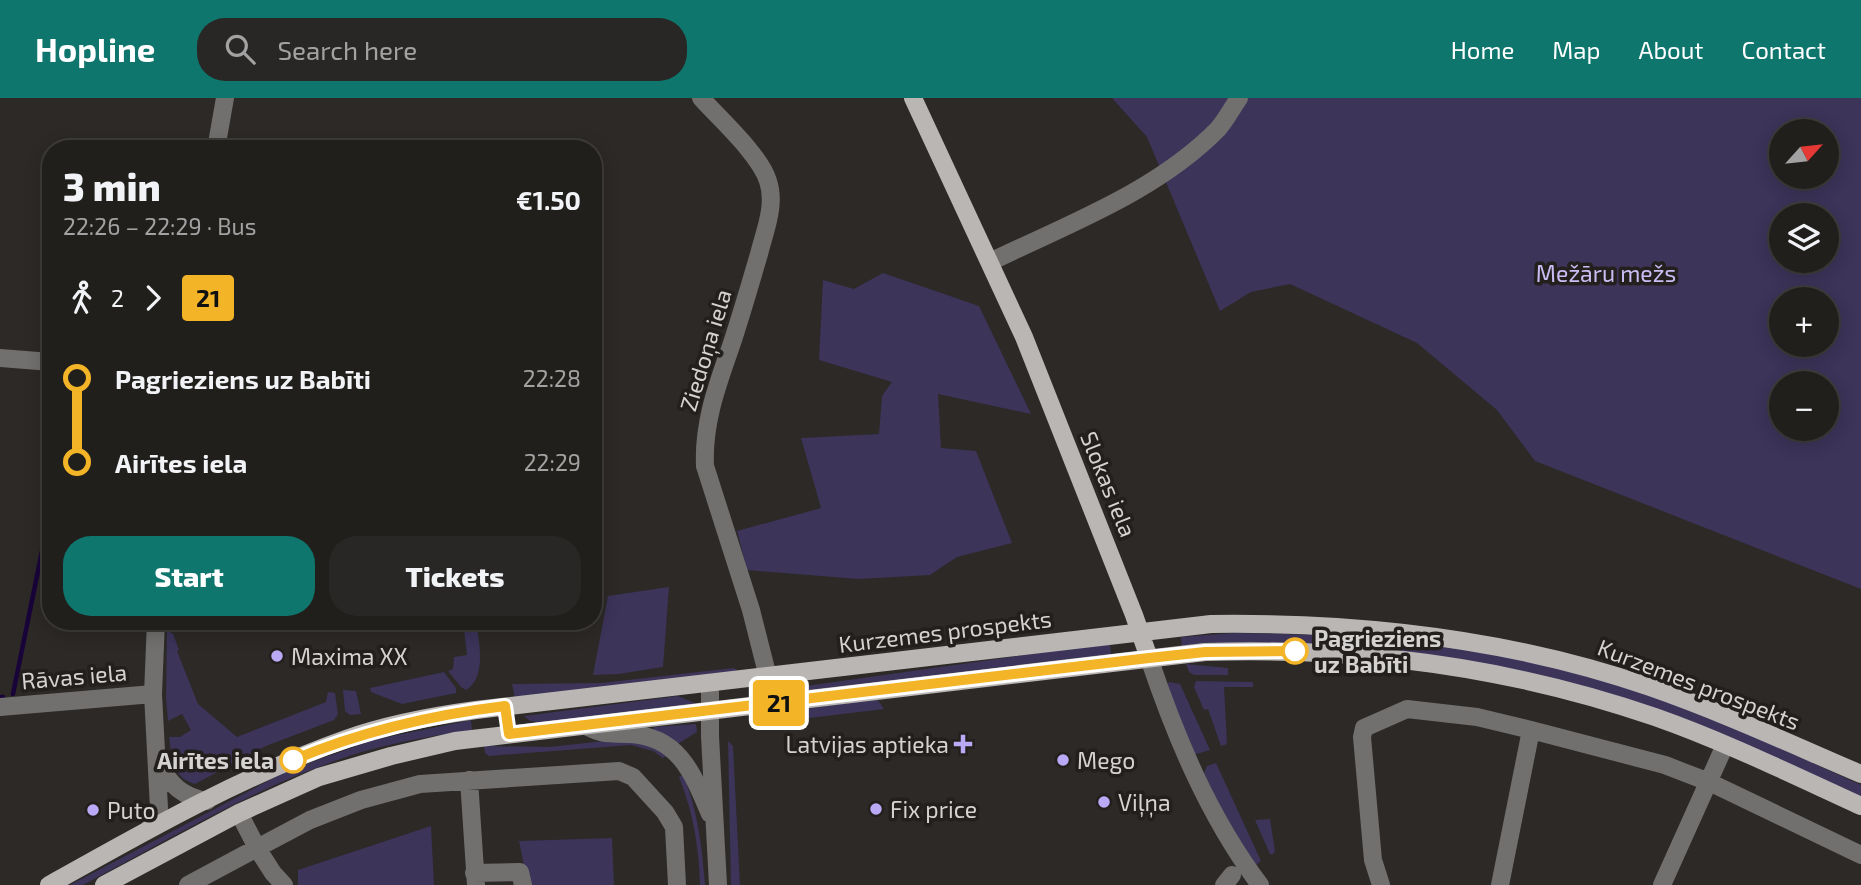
<!DOCTYPE html>
<html lang="en">
<head>
<meta charset="utf-8">
<style>
	:root { --surface:#211f1c; --page:#292725; --text:#f1f3f6; --muted:#a2a2a3; --line:#3e3d3b; --accent:#0f766e }
	body { margin:0; font-family:"Exo 2",sans-serif; background:var(--page); color:var(--text); height:100vh; display:flex; flex-direction:column; font-size:26px; white-space:nowrap }
	* { box-sizing:border-box; margin:0 }
	p { font-size:23px; color:var(--muted) }
	.icon { flex:none; width:38px; height:38px; fill:none; stroke:currentColor; stroke-width:2; stroke-linecap:round; stroke-linejoin:round }
	.map { position:relative; flex:1; overflow:hidden }
	.sheet { position:absolute; left:42px; top:42px; width:560px; height:490px; display:flex; flex-direction:column; background:var(--surface); border-radius:28px; box-shadow:0 4px 18px #0003,0 0 0 2px var(--line) }
	.sheet>* { flex:none }
	.badge { padding:0 14px; border-radius:5px; font-size:24px; line-height:46px }
	.needle { width:46px; rotate:63deg }
	.tools { position:absolute; left:1769px; top:21px; display:grid; gap:14px }
	.tools a { display:grid; place-items:center; width:70px; height:70px; border-radius:50%; background:var(--surface); box-shadow:0 4px 18px #0003,0 0 0 2px var(--line); font-size:35px }
	.map>.badge { position:absolute; translate:-50% -50%; box-shadow:0 0 0 4px #fff }
	.legs { display:flex; align-items:center; gap:10px; height:77px; padding:0 21px; font-size:23px }
	.legs p { margin-inline-start:auto }
	.headline { display:flex; align-items:center; justify-content:space-between; height:119px; padding:0 21px }
	h1 { font-size:38px; font-weight:800; line-height:52px }
	.button { display:flex; gap:14px; margin-top:auto; padding:14px 21px }
	.button a { flex:1; height:80px; border-radius:28px; background:var(--accent); color:#fff; font-size:28px; font-weight:800; line-height:80px; text-align:center }
	.button a+a { background:var(--page); color:var(--text) }
	ul { padding:0 21px; list-style:none }
	li { display:flex; align-items:center; gap:24px; height:84px; font-size:26px }
	li i { display:grid; place-items:center; width:10px; height:100%; margin:0 9px; background:currentColor }
	li i::after { content:''; width:18px; height:18px; margin:-9px; border:5px solid; border-radius:50%; background:var(--surface) }
	li p { margin-inline-start:auto }
	li:first-child i { background:linear-gradient(#0000 50%,currentColor 0) }
	li:last-child i { background:linear-gradient(currentColor 50%,#0000 0) }
	header { display:flex; align-items:center; gap:42px; box-sizing:border-box; height:98px; padding:0 35px; background:var(--accent); color:#fff }
	header strong { font-size:33px }
	nav { display:flex; gap:38px; margin-inline-start:auto; font-size:24px }
	.search { width:490px; height:63px; background:var(--page); display:flex; align-items:center; gap:18px; box-sizing:border-box; padding:0 24px; border-radius:28px; color:var(--muted); font-size:26px }
	.map>svg:first-child { display:block }
	.green { fill:#3c3459; fill-rule:evenodd }
	.lines { fill:none; stroke-linecap:round; stroke-linejoin:round }
	.stream { stroke:#19043a; stroke-width:4.5 }
	.minor { stroke:#71706f; stroke-width:18 }
	.major { stroke:#b9b6b4; stroke-width:18 }
	.line-1-casing { stroke:#fff; stroke-width:16 }
	.line-1 { stroke:#f4b427; stroke-width:10 }
	.stop-1-dot { fill:#fff; stroke:#f4b427; stroke-width:3.5 }
	.poi-dot { fill:#baaaf6; stroke:#221f1d; stroke-width:2.5 }
	.labels { text-anchor:middle; dominant-baseline:central; stroke-width:7; stroke-linejoin:round; paint-order:stroke }
	.park-label { font-size:23px; fill:#c8bef4; stroke:#221f1d }
	.street-label { font-size:23px; fill:#d4d3d1; stroke:#221f1d }
	.stop-label { font-size:23px; font-weight:bold; fill:#d4d3d1; stroke:#221f1d; text-anchor:start }
	.poi-label { font-size:23px; fill:#d4d3d1; stroke:#221f1d; text-anchor:start }
</style>
</head>
<body>
<header>
<strong>Hopline</strong>
<div class="search"><svg class="icon" aria-label="search" viewBox="0 0 24 24"><circle cx="10" cy="10" r="6"/><path d="M15 15l6 6"/></svg>Search here</div>
<nav><a>Home</a><a>Map</a><a>About</a><a>Contact</a></nav>
</header>
<div class="map">
<svg width="1861" height="787" viewBox="0 0 1861 787">
	<rect width="100%" height="100%" fill="#2c2926"/>
	<path class="green" d="M1112,0h749v491l-326,-128 -38,-51 -80,-67 -127,-59 -39,8 -31,19 -73,-174zM1782,33h45v46h-45zM1782,117h45v46h-45zM1782,201h45v46h-45zM1782,285h45v46h-45z
		M883,175l96,33 52,108 -93,-20 3,54 35,3 36,92 -55,14 -27,18 -72,4 -111,-9 -10,-39 84,-23 -20,-70 78,-4 3,-38 10,-14 -73,-22 4,-80 31,9z
		M669,489l-6,80 -44,7 -26,1 15,-79z
		M463,523h13c3,20 11,57 -10,69l-5,-3 -13,-16 5,-2 1,-12 13,-2z
		M167,532l6,4 6,16 -2,1 21,53 39,33 89,-35 2,-10 7,1 3,21 -4,6 -68,26 -71,38c-23,-6 -23,-27 -26,-47h11l11,-7 -9,-16 -14,7 -2,-23z
		M1234,535c111,1 222,9 331,37 103,26 200,71 296,115v12l-346,-127 -85,-15 -248,-8 -1,-10z
		M1110,545l1,12 -258,30 -103,14 -1,-5z
		M1186,566l42,4v7h-34l-5,-3z
		M734,570l4,3 -223,27 -3,-14 89,-1z
		M444,574l12,16v5l-54,11 -31,-12 -1,-4z
		M1196,583l57,1v5h-29l3,57 -6,2 -13,-37 -4,1 -10,-23z
		M1169,584l11,2 30,66 -17,5 -27,-69z
		M343,592l13,1 5,23 -11,1 -5,-4z
		M678,598l19,8 -154,19 -13,-2 -6,-5z
		M877,601l7,10 -124,15 -7,-5v-3z
		M471,622l1,10c-47,7 -95,15 -140,32 -87,31 -168,80 -249,123h-13l215,-113 88,-32z
		M696,626l1,8 -21,13 -23,-14 1,-4z
		M623,641l12,1 32,15 -4,3 -10,-7 -22,-6 -142,11 -4,-3 -1,-7 65,1z
		M728,643l5,5 7,139h-9z
		M1216,665l45,98 -5,4 -27,-40 -25,-52 3,-7z
		M683,677c15,35 19,72 22,110h-5c-1,-38 -7,-73 -21,-108z
		M1270,721l5,32 -3,4 -2,-1 -15,-34z
		M431,728l3,59h-136v-15z
		M612,740l2,47h-86l-9,-44z"/>
	<g class="lines">
		<path class="stream" d="M13,596l38,-187
			M0,599h3"/>
		<path class="minor" d="M701,0c19,21 59,57 67,83 8,24 -3,49 -9,73 -9,31 -18,62 -28,92 -14,40 -28,77 -26,120l46,144 17,67
			M216,51l9,-51
			M990,164c78,-38 166,-70 228,-133 8,-9 14,-21 21,-31
			M0,260l51,4
			M1149,560c27,80 60,159 111,227
			M710,586v52l8,149
			M0,609l153,-13
			M586,628c18,10 25,7 43,8 50,2 64,40 81,80
			M160,667c10,20 23,32 47,36
			M469,682l7,105
			M239,715l18,35 53,-28 51,-20 59,-16 199,-13 14,6 32,35 9,15 3,58
			M149,731l10,-21 -6,-114 3,-73
			M474,775l46,-1 3,13
			M188,787l69,-37 16,25 11,12
			M1224,787l8,-10
			M1381,787l-8,-25 -11,-123 2,-9 43,-19 70,8 54,13 134,35 44,17 152,73
			M1500,787l31,-155
			M1662,787l63,-140"/>
		<path class="major" d="M913,0l111,239 110,278 15,43
			M49,787c96,-54 193,-109 297,-146 42,-15 86,-23 130,-29l735,-86c149,-2 297,14 439,63 72,25 141,57 211,87
			M104,787l135,-72 80,-36 72,-21 64,-15 750,-89c153,-5 305,15 450,65 71,25 138,58 206,89"/>
	</g>
	<g class="lines">
		<defs>
			<path id="line-1" d="M293,662c69,-29 138,-45 212,-54l4,28 640,-76 56,-6 90,-1"/>
		</defs>
		<use href="#line-1" class="line-1-casing"/>
		<use href="#line-1" class="line-1"/>
	</g>
	<g class="stop-1-dot">
		<circle cx="1295" cy="553" r="12"/>
		<circle cx="293" cy="662" r="12"/>
	</g>
	<g class="poi-dot">
		<circle cx="277" cy="558" r="7"/>
		<path d="M959.5 635.5h7v7h7v7h-7v7h-7v-7h-7v-7h7z"/>
		<circle cx="1063" cy="662" r="7"/>
		<circle cx="1104" cy="704" r="7"/>
		<circle cx="876" cy="711" r="7"/>
		<circle cx="93" cy="712" r="7"/>
	</g>
	<g class="labels">
		<g class="park-label">
			<text x="1606" y="175">Mežāru mežs</text>
		</g>
		<g class="street-label">
			<text transform="translate(705 252) rotate(-73)">Ziedoņa iela</text>
			<text transform="translate(1109 386) rotate(68)">Slokas iela</text>
			<text transform="translate(945 533) rotate(-7)">Kurzemes prospekts</text>
			<text transform="translate(74 578) rotate(-5)">Rāvas iela</text>
			<text transform="translate(1699 586) rotate(21)">Kurzemes prospekts</text>
		</g>
		<g class="stop-label">
			<text x="1314" y="540">Pagrieziens<tspan x="1314" dy="26">uz Babīti</tspan></text>
			<text x="274" y="662" text-anchor="end">Airītes iela</text>
		</g>
		<g class="poi-label">
			<text x="291" y="558">Maxima XX</text>
			<text x="949" y="646" text-anchor="end">Latvijas aptieka</text>
			<text x="1077" y="662">Mego</text>
			<text x="1118" y="704">Viļņa</text>
			<text x="890" y="711">Fix price</text>
			<text x="107" y="712">Puto</text>
		</g>
	</g>
</svg>
<div class="tools">
<a><svg class="needle" viewBox="-14 -14 28 28"><path d="M0-13l5 13h-10z" fill="#e53935"/><path d="M0 13l5-13h-10z" fill="#a2a2a3"/></svg></a>
<a><svg class="icon" aria-label="layers" viewBox="0 0 24 24"><path d="M12 4l9 5-9 5-9-5zM3 14l9 5 9-5"/></svg></a>
<a>+</a>
<a>−</a>
</div>
<b class="badge" style="left:779px;top:605px;background:#f4b427;color:#111">21</b>
<section class="sheet">
<div class="headline"><div><h1>3 min</h1><p>22:26 – 22:29 · Bus</p></div><b>€1.50</b></div>
<div class="legs"><svg class="icon" aria-label="walk" viewBox="0 0 24 24"><circle cx="13" cy="4" r="2"/><path d="M13 8l-2 6 4 7M11 14l-3 7M7 12l3-4h3l4 4"/></svg>2<svg class="icon" aria-label="forward" viewBox="0 0 24 24"><path d="M9 5l7 7-7 7"/></svg><b class="badge" style="background:#f4b427;color:#111">21</b></div>
<ul>
<li><i style="color:#f4b427"></i><b>Pagrieziens uz Babīti</b><p>22:28</p></li>
<li><i style="color:#f4b427"></i><b>Airītes iela</b><p>22:29</p></li>
</ul>
<div class="button"><a>Start</a><a>Tickets</a></div>
</section>
</div>
</body>
</html>
